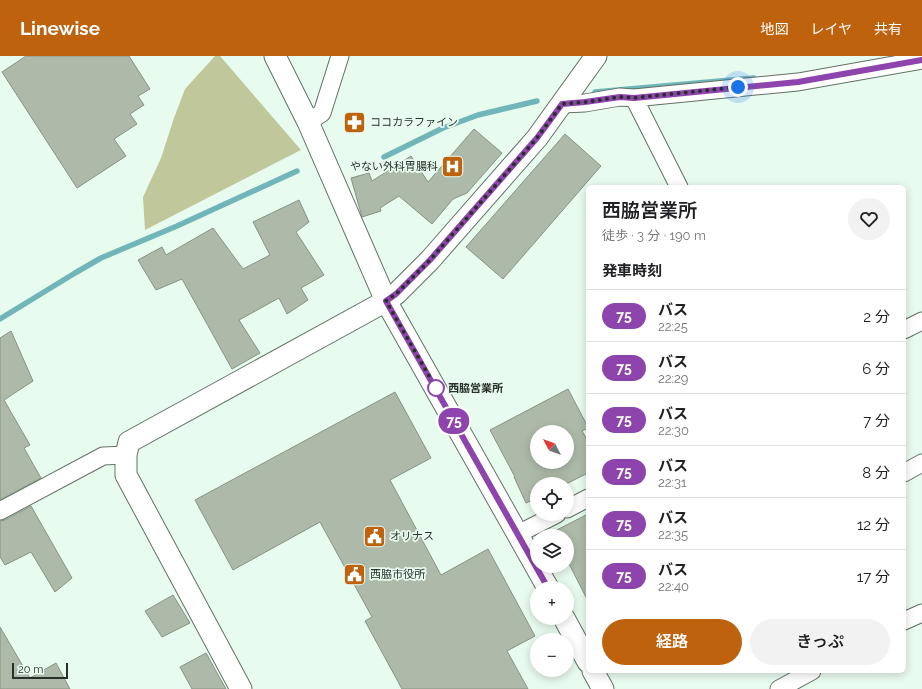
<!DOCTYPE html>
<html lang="ja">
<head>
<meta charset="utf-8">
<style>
	:root { --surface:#fff; --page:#f2f2f2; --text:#202124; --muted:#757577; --line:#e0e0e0; --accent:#be620d }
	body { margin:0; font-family:Raleway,"Noto Sans JP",sans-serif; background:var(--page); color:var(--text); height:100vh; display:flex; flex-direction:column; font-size:15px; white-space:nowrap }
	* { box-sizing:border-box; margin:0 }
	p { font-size:13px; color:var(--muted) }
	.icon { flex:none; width:22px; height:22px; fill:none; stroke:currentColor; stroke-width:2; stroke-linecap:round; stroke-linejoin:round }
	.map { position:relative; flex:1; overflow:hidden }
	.panel { position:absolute; left:586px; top:129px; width:320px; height:488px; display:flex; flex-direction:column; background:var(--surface); border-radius:6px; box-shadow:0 2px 10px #0003 }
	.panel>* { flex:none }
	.badge { padding:0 8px; border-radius:13px; font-size:14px; line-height:26px }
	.needle { width:26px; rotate:311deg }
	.fabs { position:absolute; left:530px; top:369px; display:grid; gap:8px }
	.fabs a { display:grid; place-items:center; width:44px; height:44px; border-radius:50%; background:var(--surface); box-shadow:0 2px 10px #0003; font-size:20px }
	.scale { position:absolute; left:12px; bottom:10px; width:56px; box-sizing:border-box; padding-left:4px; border:2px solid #29302c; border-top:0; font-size:11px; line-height:14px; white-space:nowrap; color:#29302c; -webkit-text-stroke:3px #e8fbef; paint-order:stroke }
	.you { position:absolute; width:20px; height:20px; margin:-10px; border:3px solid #fff; border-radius:50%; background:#1a73e8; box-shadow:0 0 0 6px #1a73e833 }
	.map>.badge { position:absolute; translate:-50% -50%; box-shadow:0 0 0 2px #fff }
	h2 { padding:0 16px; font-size:15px; line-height:36px }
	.round { display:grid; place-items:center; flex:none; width:42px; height:42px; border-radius:21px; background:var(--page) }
	.overview { display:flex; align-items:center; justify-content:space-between; height:68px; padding:0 16px }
	h1 { font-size:19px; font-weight:600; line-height:30px }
	.button { display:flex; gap:8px; margin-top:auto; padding:8px 16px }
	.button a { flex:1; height:46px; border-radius:24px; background:var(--accent); color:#fff; font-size:16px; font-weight:600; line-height:46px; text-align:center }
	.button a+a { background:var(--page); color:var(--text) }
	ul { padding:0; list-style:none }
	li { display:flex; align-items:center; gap:12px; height:52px; padding:0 16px; border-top:1px solid var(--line) }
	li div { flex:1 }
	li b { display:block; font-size:15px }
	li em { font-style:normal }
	li .badge { min-width:44px; font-weight:700; text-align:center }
	header { display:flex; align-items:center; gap:24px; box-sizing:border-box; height:56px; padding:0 20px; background:var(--accent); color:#fff }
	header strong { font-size:19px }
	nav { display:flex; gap:22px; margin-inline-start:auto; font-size:14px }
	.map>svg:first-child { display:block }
	.green { fill:#c0c89b }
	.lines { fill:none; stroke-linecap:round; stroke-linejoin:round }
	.stream { stroke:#70b6b9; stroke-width:5.5 }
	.building { fill:#aebaa9; stroke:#869282; fill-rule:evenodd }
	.minor-casing { stroke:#607166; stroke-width:19 }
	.tertiary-casing { stroke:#607166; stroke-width:23 }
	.minor { stroke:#fff; stroke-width:17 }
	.tertiary { stroke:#fff; stroke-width:21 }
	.line-casing { stroke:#fff; stroke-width:9 }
	.line { stroke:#8e44ad; stroke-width:6 }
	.walk { stroke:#29302c; stroke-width:4; stroke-dasharray:0 7.2 }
	.stop-dot { fill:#fff; stroke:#8e44ad; stroke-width:2 }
	.labels { text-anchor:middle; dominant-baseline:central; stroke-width:3.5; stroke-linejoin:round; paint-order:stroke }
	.poi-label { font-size:11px; fill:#29302c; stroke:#e8fbef; text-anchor:start }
	.stop-label { font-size:11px; font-weight:bold; fill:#29302c; stroke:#e8fbef; text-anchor:start }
</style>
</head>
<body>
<header>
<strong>Linewise</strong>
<nav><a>地図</a><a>レイヤ</a><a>共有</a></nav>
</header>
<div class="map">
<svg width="922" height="633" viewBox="0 0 922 633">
	<rect width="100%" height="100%" fill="#e8fbef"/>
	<path class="green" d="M215,0h5l81,94 -156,80 -2,-33 18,-39 13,-40 11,-29z"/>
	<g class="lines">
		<path class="stream" d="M595,36l159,-14
			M384,101l59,-29 35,-13 59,-14
			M0,263l75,-46 26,-15 76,-32 120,-55"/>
	</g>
	<path class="building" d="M26,0h103l21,33 -12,7 6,9 -14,9 7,10 -23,15 12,17 -49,32 -75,-116z
		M474,73l28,24 -35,40 -14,6 -21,25 -33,-28 -19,12 1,3 -19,6 -11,-39 18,-5 3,8 39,-25 17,26z
		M565,78l36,32 -98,113 -37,-32z
		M299,144l10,22 -13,10 28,43 -23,13 7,12 -21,14 -8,-16 -40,22 21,33 -28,16 -50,-90 -26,11 -18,-30 24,-13 4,8 47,-27 30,41 27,-14 -17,-33z
		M11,275l22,50 -29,19 26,45 -6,3 17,30 -41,22v-162z
		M568,333l20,38v1l-6,3 6,10v32l-22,11h-29v14l-11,5 -12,-26h1l-25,-47zM537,376h30v30h-30z
		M395,336l36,66 -41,22 51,95 47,-26 47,87 -28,15 21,38h-126l-37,-68 7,-4 -52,-95 -87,48 -38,-70z
		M31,450l41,72 -17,14 -24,-40 -26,13 -5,-8v-36l5,-1z
		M588,458v87l-21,-41v-24h-22z
		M173,539l17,28 -28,14 -17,-26z
		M0,571l30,51 26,-15 14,26h-70z
		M206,597l20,36h-34l-12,-22z"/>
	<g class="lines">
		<defs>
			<path id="minor" d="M634,42l45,89
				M562,48l23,-1 35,-6 14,1 164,-16 124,-22
				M308,66l14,-9 18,-57
				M904,274l18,-9
				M904,417l18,-10
				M567,453l21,-11
				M0,455l103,-55 23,-1
				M518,478l39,-20
				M904,565l18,-8
				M779,633l33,-18"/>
			<path id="tertiary" d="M275,0l33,66 78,179 162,287
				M564,562l24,44
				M593,615l10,18
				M241,633l-115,-214v-20l3,-13 257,-141 10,-7 34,-34 107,-122 59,-82"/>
		</defs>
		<use href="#minor" class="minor-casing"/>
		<use href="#tertiary" class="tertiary-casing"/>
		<use href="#minor" class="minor"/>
		<use href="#tertiary" class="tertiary"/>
	</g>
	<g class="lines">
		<defs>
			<path id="line" d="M548,532l-162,-287 10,-7 34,-34 107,-122 25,-34 23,-2 35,-5 14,1 164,-16 124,-22"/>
		</defs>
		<use href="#line" class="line-casing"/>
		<use href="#line" class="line"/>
		<path class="walk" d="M436,332l-50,-87 10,-7 34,-34 107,-122 25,-34 23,-2 35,-5 14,1 104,-11"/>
	</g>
	<defs>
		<symbol id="pharmacy-square" viewBox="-11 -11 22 22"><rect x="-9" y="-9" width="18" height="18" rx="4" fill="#be620d" stroke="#e8fbef"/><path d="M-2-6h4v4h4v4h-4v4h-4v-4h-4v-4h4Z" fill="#fff"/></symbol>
		<symbol id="hospital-square" viewBox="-11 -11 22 22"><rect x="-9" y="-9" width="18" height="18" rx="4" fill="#be620d" stroke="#e8fbef"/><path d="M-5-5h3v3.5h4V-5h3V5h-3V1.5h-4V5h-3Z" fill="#fff"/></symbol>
		<symbol id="civic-square" viewBox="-11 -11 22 22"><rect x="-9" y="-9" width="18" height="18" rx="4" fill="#be620d" stroke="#e8fbef"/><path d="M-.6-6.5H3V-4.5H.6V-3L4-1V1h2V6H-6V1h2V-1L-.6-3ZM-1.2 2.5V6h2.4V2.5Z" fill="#fff"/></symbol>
	</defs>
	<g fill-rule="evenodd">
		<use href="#pharmacy-square" x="342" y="54" width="25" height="25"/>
		<use href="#hospital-square" x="440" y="98" width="25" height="25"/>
		<use href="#civic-square" x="362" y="468" width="25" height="25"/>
		<use href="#civic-square" x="342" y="506" width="25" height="25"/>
	</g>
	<circle class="stop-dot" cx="436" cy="332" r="8"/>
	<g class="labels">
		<g class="poi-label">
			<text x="370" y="66">ココカラファイン</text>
			<text x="438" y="110" text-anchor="end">やない外科胃腸科</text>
			<text x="390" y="480">オリナス</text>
			<text x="370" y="518">西脇市役所</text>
		</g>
		<g class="stop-label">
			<text x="448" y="332">西脇営業所</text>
		</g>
	</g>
</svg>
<div class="fabs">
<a><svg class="needle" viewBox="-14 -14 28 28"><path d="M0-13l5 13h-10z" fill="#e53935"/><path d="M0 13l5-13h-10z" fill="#757577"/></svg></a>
<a><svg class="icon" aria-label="locate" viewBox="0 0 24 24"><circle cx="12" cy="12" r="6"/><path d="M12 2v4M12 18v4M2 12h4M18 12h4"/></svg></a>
<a><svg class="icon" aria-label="layers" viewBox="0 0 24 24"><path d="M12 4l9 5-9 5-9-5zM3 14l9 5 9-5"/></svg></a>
<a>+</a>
<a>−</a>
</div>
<div class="scale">20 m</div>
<div class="you" style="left:738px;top:31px"></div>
<b class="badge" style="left:454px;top:365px;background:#8e44ad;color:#fff">75</b>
<section class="panel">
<div class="overview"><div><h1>西脇営業所</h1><p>徒歩 · 3 分 · 190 m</p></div><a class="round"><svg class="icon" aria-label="heart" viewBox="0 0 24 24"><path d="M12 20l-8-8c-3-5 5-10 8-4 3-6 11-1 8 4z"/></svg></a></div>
<h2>発車時刻</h2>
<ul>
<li><span class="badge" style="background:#8e44ad;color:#fff">75</span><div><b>バス</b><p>22:25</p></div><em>2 分</em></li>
<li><span class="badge" style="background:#8e44ad;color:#fff">75</span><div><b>バス</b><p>22:29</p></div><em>6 分</em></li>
<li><span class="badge" style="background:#8e44ad;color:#fff">75</span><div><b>バス</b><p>22:30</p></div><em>7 分</em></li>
<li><span class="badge" style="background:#8e44ad;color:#fff">75</span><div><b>バス</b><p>22:31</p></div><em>8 分</em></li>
<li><span class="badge" style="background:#8e44ad;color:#fff">75</span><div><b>バス</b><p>22:35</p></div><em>12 分</em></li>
<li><span class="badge" style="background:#8e44ad;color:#fff">75</span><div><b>バス</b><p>22:40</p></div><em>17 分</em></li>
</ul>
<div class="button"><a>経路</a><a>きっぷ</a></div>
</section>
</div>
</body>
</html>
